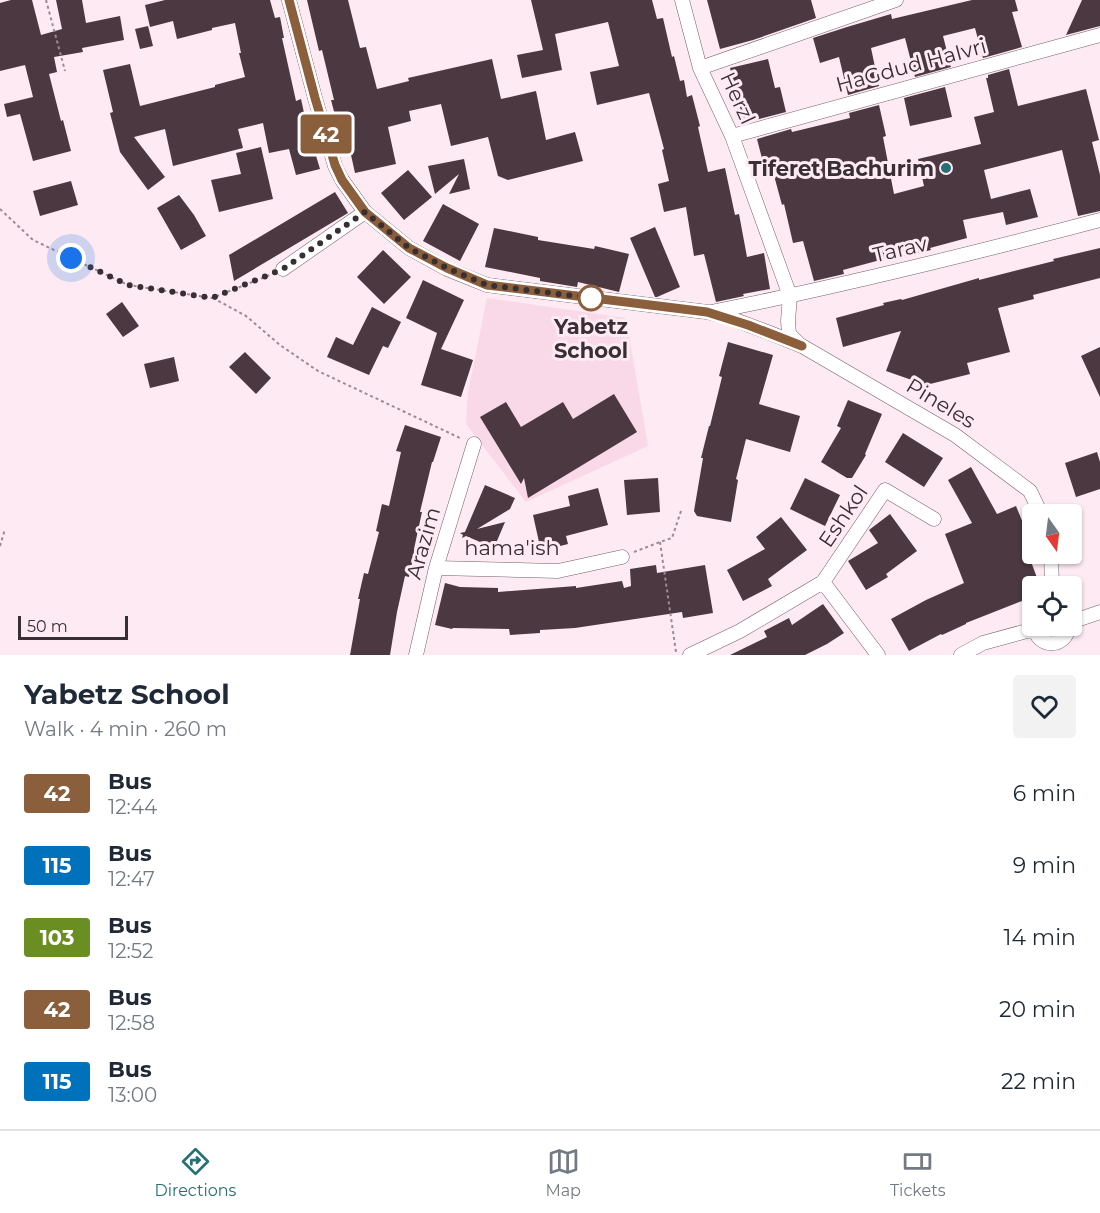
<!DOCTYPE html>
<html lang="en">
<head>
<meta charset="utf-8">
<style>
	:root { --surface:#fff; --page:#f2f2f3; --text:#1f2937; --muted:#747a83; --line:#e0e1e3; --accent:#257073 }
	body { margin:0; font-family:Montserrat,sans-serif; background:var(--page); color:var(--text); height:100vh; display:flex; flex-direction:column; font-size:22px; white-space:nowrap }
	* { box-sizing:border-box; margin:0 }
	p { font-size:20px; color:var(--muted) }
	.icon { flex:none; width:33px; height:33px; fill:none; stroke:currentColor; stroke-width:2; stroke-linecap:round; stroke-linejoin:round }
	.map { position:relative; height:655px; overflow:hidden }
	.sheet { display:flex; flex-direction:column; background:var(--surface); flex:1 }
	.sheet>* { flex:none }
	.badge { padding:0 12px; border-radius:4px; font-size:21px; line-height:39px }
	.needle { width:39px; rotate:166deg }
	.buttons { position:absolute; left:1022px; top:504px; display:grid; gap:12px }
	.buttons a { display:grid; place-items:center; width:60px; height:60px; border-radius:6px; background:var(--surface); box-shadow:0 2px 4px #0004; font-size:30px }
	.scale { position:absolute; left:18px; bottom:15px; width:110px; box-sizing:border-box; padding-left:6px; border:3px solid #382f33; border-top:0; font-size:16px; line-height:21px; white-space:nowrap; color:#382f33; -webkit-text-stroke:4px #fdeaf2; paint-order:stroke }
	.you { position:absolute; width:30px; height:30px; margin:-15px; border:4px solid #fff; border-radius:50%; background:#1a73e8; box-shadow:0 0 0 9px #1a73e833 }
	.map>.badge { position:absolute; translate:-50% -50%; box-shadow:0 0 0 3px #fff }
	.round { display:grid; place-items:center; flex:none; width:63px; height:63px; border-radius:6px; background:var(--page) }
	.head { display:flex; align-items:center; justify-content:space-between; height:102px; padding:0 24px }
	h1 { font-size:28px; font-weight:700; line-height:45px }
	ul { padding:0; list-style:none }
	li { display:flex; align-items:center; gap:18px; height:72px; padding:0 24px }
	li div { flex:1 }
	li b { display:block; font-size:22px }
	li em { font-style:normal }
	li .badge { min-width:66px; font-weight:700; text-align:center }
	.tabs { display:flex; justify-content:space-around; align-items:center; height:84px; border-top:2px solid var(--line); background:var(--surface); font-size:16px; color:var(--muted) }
	.tabs a { display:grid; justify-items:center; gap:3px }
	.tabs .current { color:var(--accent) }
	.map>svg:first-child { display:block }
	.built { fill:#f9d9e8 }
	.building { fill:#4b3841 }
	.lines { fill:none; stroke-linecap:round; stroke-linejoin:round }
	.minor-casing { stroke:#745f68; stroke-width:15 }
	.path { stroke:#9a8c92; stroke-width:2; stroke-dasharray:3 3; stroke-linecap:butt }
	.minor { stroke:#fff; stroke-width:14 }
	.line-casing { stroke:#fff; stroke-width:14 }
	.line { stroke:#8b5e3c; stroke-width:9 }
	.walk { stroke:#382f33; stroke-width:6; stroke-dasharray:0 10.8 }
	.poi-dot { fill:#257073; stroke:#fdeaf2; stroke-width:2 }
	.stop-dot { fill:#fff; stroke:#8b5e3c; stroke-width:3 }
	.labels { text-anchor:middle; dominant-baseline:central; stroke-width:6; stroke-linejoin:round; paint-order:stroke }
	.street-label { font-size:21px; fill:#382f33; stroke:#fdeaf2 }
	.poi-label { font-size:21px; font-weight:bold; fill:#382f33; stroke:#fdeaf2; text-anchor:end }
	.stop-label { font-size:21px; font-weight:bold; fill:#382f33; stroke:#fdeaf2 }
</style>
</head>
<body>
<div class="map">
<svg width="1100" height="655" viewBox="0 0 1100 655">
	<rect width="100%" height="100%" fill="#fdeaf2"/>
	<path class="built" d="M487,298l139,20 22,128 -122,56 -60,-78 2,-32z"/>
	<path class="building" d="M11,0h21l9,35 21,-6 -6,-29h26l4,23 34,-7 4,24 -42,8 1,4 -29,5 3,15 -8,2 12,47 2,-1 8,31 -38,10 -13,-47 -13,3 -3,-13 29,-7 -8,-32 -25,6v-68z
		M165,0h105l5,18 5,-1 4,21h-2l14,63 5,-2 11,50h2l6,20 -24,6 -7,-26 -20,4 -6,-30 -25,6 5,19 -70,18 -8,-37 -31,8 31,40 -17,13 -28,-38 -10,-39 3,-1 -10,-42 27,-6 10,42 75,-19v-2l30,-8 -6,-24h2l-6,-30 -23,5v2l-35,9 -4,-18 -23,6 -5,-22z
		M307,0h41l12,48 6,-1 11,42 32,-8 -1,-3 84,-19 9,40 35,-8 10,49 29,-8 8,29 -75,19 -10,-4 -10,-39 -37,9 -10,-42 -32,7 2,10 -23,6 8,37 -41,9 -8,-36 -6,1 -10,-38h3l-12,-50 -3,1z
		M531,0h121l5,19 6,-1 9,39 2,-1 6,25 4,-1 3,17 5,-2 8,31 -2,1 10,45 17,-4 10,47 4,-1 8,43 17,-4 6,36 -27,5 1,2 -28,6 -12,-48 -10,2 -8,-49 -22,5 -6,-28 11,-3 -7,-31 2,-1 -15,-56 -52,12 -7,-33 29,-6 -11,-44 -53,12 7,36 -40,8 -5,-23 26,-5z
		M707,0h104l5,18 -63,22 -33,9z
		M972,0h43l3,11 -6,1 10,35 -39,11 -8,-30 -32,8 8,31 -36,10 -10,-39 -34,10 8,38 -31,9 -9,-38 -19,6 -7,-25 34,-11 44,-13 1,5z
		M1082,0h18v26l-34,9z
		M148,26l5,20 -13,3 -5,-20z
		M768,59l7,29 5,-1 6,25 -42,11 -14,-55z
		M1009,69l9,37 68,-17 13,51 -7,2 8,33v36l-22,5 -16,-66 -78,20 7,29 39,-10 8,28 -32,8 -3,-13 -40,8 4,18 -37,10 1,2 -35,8 -1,-2 -52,14 1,4 -30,7 -11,-40 -10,2 -9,-39 -2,1 -10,-37 -7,2 -8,-31 34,-10 1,3 58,-14 -1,-5 30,-8 7,31 -3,1 11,57 30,-8 -6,-27 63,-15 -7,-27 20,-5 -8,-34h2v-3z
		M945,87l7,30 -42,9 -6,-28z
		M261,147l12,52 -54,13 -8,-32 30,-6 -5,-21z
		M464,159l6,30 -21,5 10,-20 -24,20 -7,-28z
		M408,170l24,27 -28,23 -23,-27z
		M71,181l7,24 -38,11 -7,-25z
		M335,192l13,21 -114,68 -5,-26z
		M179,195l15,20 12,21 -25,14 -24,-42z
		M443,204l36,20 -19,37 -37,-20z
		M655,227l25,60 -23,10h-2l-25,-59z
		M494,228l44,9v3l56,9 1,-3 34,8 -10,38 -41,-10 -1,5 -37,-6v-3l-55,-11z
		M1100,248v30l-67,17 1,4 -36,9 12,44 -43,11 3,11 -44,11 -40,-14 15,-40 -58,16 -7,-29 48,-13 -1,-2 18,-4 1,1 77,-22v2l47,-12 28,-7 -1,-2z
		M383,250l28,27 -27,27 -27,-27z
		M423,280l41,20 -23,49 32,11 -12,37 -40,-12 16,-52 -31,-15z
		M122,302l17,24 -16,11 -17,-23z
		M372,307l29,15 -13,26 -5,-2 -14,29 -42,-18 9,-20 17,8z
		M728,342l45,13 -14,49 41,12 -10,36 -44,-13 -10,40 2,1 -7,42 -34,-6 -3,-5 9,-53h-2l8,-32h1l12,-49 -3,-1z
		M1100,347v50l-19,-41z
		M245,352l26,26 -15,16 -27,-27z
		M174,357l5,24 -29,7 -6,-24z
		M614,394l23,38 -109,66 -4,-20 -3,6 -41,-67 26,-15 15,25 42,-25 10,17z
		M848,400l34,14 -17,40 1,1 -14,23h-5l-26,-16 20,-34 -4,-2z
		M405,425l36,12 -8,25h-1l-12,50h2l-8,37 1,1 -6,27 -4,-1 -8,36 -7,43h-40l10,-56h-2l6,-26 4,1 11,-42 -3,-1 6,-27 7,2 12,-54 -5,-1z
		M903,433l40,25 -19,29 -39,-25z
		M1097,452l3,10v27l-24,8 -11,-34z
		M971,467l26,47 19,-8 12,29 -6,2 18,49h-8v11l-66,26v1l-24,11 -1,-1 -32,17 -18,-32 35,-19 38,-17 -19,-49 27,-11 -24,-43z
		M658,478l2,34 -33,3 -3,-35z
		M805,478l35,17 -15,31 -35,-17z
		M485,485l30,13 -5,11 -33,20 28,-7 -11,26 -28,-12 -4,2 1,-3 -3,-2 5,-1z
		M598,488l10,37 -42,11 2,8 -27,7 -8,-36 37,-9 -2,-10z
		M890,514l27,37 -31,23 2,3 -22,13 -18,-29 30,-18 -9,-13z
		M781,517l26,33 -39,29 4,7 -29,15 -16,-31 38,-21 -9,-12z
		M656,565l1,8 48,-8 8,48 -30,5 -1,-6 -107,16 -35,2v3l-30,2 -1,-6 -56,-1 -1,1 -17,-4 10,-42 15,4 38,1v4l78,-6v2l46,-7 2,7 7,-2 -1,-17z
		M823,604l21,29 -17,11 -22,11h-75l37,-18 -3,-6 25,-13 3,7z"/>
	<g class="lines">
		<defs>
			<path id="minor" d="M289,0l26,98 20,68 7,14 23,32 44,36 38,21 40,16 220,27 20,5 43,16 32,13 153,89 75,56 11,23
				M682,0l18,68 32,68 58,160 -2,25 1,13 9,9
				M700,68l196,-68
				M732,136l368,-101
				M283,269l82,-57
				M711,312c131,-26 260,-58 389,-92
				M1051,554l1,32
				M436,568l122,3 64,-14
				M823,582l55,73
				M1071,622l29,-10
				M1034,626c3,23 32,23 35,0
				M416,655l20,-87 38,-124
				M690,655l50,-24 83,-49 62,-92 49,29
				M961,655l22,-12 51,-14"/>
		</defs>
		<use href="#minor" class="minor-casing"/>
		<path class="path" d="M46,0l19,71
			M0,209l33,31 95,45 84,13 58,-23
			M213,298l33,18 34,29 38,26 142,67
			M660,542l16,110
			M0,546l5,-17
			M634,552l26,-10 12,-4 9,-27"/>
		<use href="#minor" class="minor"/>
	</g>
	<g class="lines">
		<defs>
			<path id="line" d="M289,0l26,98 20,67 7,15 23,32 44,36 38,20 40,17 220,27 41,13 54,21"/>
		</defs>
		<use href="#line" class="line-casing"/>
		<use href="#line" class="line"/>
		<path class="walk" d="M71,258l57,27 84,13 71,-29 82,-57 44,36 38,20 40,17 104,13"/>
	</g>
	<circle class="poi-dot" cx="946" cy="168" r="6"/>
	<circle class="stop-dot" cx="591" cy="298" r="12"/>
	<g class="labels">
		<g class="street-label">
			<text transform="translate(911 65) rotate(-15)">HaGdud HaIvri</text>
			<text transform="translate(738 98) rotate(65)">Herzl</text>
			<text transform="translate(900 249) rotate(-13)">Tarav</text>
			<text transform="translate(941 403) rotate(31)">Pineles</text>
			<text transform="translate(843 516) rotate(-56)">Eshkol</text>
			<text transform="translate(423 543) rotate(-74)">Arazim</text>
			<text x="512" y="547">hama'ish</text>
		</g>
		<g class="poi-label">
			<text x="934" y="168">Tiferet Bachurim</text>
		</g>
		<g class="stop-label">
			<text x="591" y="326">Yabetz<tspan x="591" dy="24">School</tspan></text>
		</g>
	</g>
</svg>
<div class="buttons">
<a><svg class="needle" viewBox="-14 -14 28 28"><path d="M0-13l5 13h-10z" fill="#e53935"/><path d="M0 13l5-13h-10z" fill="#747a83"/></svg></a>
<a><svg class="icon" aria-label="locate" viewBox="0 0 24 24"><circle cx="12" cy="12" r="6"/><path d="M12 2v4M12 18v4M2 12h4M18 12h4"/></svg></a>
</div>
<div class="scale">50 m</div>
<div class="you" style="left:71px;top:258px"></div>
<b class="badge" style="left:326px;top:134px;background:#8b5e3c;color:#fff">42</b>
</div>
<section class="sheet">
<div class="head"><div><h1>Yabetz School</h1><p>Walk · 4 min · 260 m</p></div><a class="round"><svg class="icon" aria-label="heart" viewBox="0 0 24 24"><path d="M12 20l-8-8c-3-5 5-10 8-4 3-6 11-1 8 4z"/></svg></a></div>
<ul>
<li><span class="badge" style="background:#8b5e3c;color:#fff">42</span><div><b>Bus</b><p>12:44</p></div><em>6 min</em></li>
<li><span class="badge" style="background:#0072bc;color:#fff">115</span><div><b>Bus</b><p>12:47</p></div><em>9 min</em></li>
<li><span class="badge" style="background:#6b8e23;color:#fff">103</span><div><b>Bus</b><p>12:52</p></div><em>14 min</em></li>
<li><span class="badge" style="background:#8b5e3c;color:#fff">42</span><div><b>Bus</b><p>12:58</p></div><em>20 min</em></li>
<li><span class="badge" style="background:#0072bc;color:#fff">115</span><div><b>Bus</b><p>13:00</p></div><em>22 min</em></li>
</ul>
</section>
<nav class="tabs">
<a class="current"><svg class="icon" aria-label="directions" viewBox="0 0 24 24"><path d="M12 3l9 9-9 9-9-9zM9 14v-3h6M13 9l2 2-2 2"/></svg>Directions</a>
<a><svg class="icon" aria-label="map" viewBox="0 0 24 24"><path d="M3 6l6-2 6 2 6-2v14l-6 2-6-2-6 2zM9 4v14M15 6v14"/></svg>Map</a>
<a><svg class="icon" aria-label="tickets" viewBox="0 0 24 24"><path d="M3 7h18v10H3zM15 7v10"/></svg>Tickets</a>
</nav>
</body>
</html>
